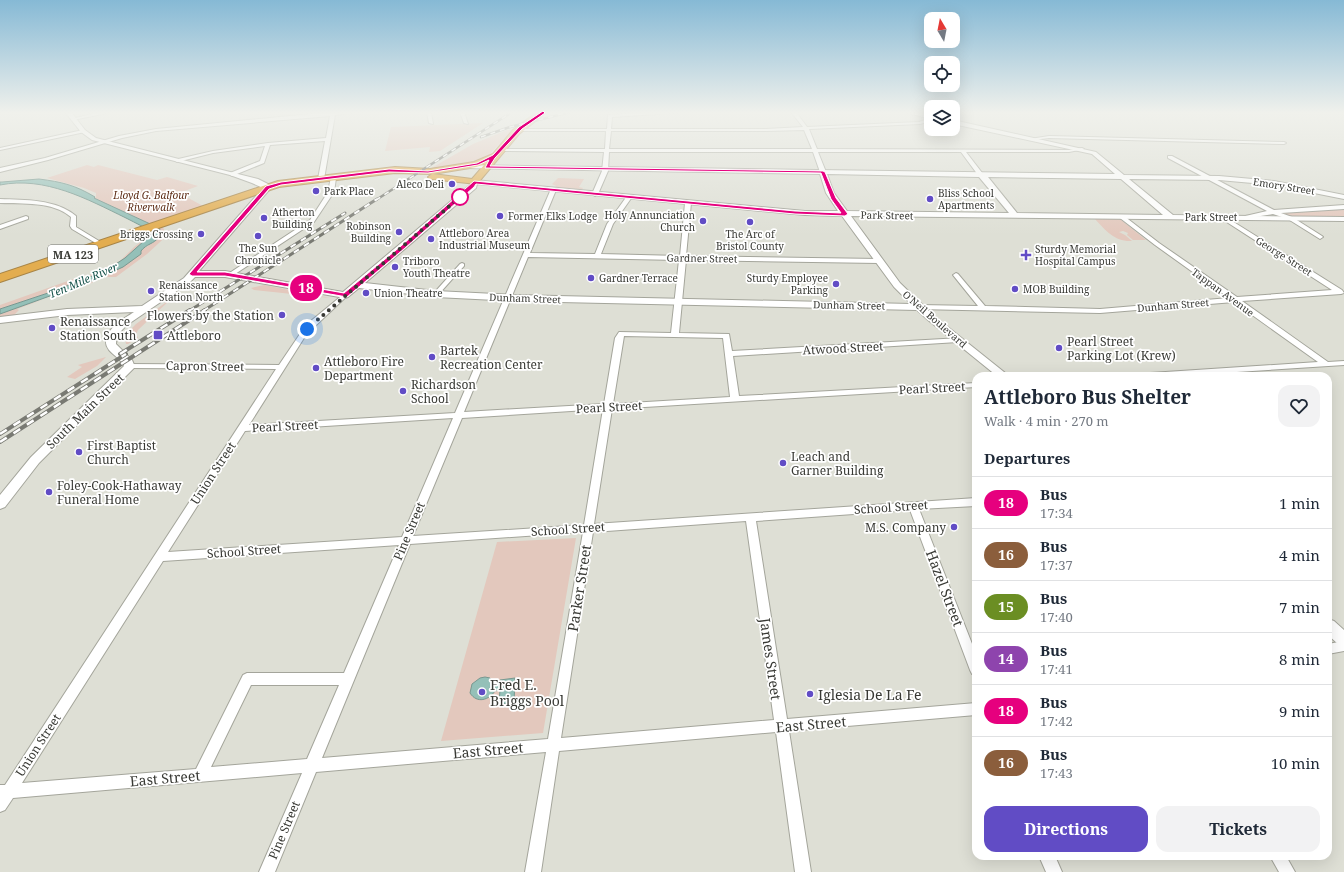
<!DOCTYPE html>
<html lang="en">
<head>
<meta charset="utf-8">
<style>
	:root { --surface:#fff; --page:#f2f2f3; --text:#1f2937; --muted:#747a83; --line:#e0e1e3; --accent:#614cc5 }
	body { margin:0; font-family:"Noto Serif",serif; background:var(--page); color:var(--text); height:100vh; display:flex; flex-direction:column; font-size:15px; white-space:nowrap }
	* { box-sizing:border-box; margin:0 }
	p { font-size:13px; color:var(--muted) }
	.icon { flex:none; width:22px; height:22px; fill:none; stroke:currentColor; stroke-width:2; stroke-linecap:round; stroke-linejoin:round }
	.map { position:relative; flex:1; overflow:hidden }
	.sheet { position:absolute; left:972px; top:372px; width:360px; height:488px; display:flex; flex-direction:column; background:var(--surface); border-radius:12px; box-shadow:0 4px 16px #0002 }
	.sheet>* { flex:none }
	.badge { padding:0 8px; border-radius:13px; font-size:14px; line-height:26px }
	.needle { width:26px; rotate:350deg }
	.controls { position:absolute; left:924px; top:12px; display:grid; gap:8px }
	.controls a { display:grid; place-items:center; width:36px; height:36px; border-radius:8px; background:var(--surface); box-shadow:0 4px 16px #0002; font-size:20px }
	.you { position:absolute; width:20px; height:20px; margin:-10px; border:3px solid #fff; border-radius:50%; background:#1a73e8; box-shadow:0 0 0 6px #1a73e833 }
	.map>.badge { position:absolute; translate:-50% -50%; box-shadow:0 0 0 2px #fff }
	h2 { padding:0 12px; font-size:15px; line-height:36px }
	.round { display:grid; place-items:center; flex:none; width:42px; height:42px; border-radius:12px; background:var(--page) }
	.overview { display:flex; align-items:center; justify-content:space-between; height:68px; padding:0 12px }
	h1 { font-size:19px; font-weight:700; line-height:30px }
	.cta { display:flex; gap:8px; margin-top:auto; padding:8px 12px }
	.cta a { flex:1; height:46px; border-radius:12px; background:var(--accent); color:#fff; font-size:16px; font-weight:700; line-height:46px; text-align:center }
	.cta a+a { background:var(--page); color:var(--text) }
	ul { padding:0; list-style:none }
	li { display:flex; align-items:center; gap:12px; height:52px; padding:0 12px; border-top:1px solid var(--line) }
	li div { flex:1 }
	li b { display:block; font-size:15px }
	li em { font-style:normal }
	li .badge { min-width:44px; font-weight:700; text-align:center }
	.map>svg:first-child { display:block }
	.green { fill:#e3c8bd }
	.water { fill:#94c0b8; stroke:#789890 }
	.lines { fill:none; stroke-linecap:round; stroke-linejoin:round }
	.street-casing { stroke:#a4a59b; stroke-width:2 }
	.secondary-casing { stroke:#a4a59b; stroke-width:2 }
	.highway-casing { stroke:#a78446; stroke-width:2 }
	.street { fill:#fff; fill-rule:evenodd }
	.secondary { fill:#fff; fill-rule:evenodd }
	.highway { fill:#e3ad4f; fill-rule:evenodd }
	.rail-far2-casing { stroke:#797a73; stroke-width:2.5 }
	.rail-far1-casing { stroke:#797a73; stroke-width:3 }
	.rail-casing { stroke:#797a73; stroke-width:4 }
	.rail-far2 { stroke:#fff; stroke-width:1.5; stroke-dasharray:5; stroke-linecap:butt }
	.rail-far1 { stroke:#fff; stroke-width:2; stroke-dasharray:6; stroke-linecap:butt }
	.rail { stroke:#fff; stroke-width:2.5; stroke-dasharray:8; stroke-linecap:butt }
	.line { fill:#e6007e; stroke:#fff; fill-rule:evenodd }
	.walk { stroke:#383934; stroke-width:4; stroke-dasharray:0 7.2 }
	.poi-dot { fill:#614cc5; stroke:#fff; stroke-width:1.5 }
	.stop-dot { fill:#fff; stroke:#e6007e; stroke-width:2 }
	.labels { text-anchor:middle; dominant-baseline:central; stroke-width:3.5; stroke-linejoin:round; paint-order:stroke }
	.far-poi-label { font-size:10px; fill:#383934; stroke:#fff; text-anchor:start }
	.far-street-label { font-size:10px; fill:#383934; stroke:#fff }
	.far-park-label { font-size:10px; font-style:italic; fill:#5d2d16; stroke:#fff }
	.shield { fill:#fff; stroke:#747471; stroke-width:1 }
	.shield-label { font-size:11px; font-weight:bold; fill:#383934 }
	.far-water-label { font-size:11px; font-style:italic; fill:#14524a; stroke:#fff }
	.poi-label { font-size:12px; fill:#383934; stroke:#fff; text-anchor:start }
	.street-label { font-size:12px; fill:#383934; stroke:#fff }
	.near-street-label { font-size:14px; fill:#383934; stroke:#fff }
	.near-poi-label { font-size:14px; fill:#383934; stroke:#fff; text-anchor:start }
</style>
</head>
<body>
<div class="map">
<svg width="1344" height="872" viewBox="0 0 1344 872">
	<rect width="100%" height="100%" fill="#dedfd5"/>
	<path class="green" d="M483,123l-43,28 -11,1 1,-5 -45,4 6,-24z
		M507,130h5l-25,27 -9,5 -50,8 45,-26z
		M87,165l7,2 4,-2 59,15 10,-3 31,9 -16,6 -1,2 22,12 -53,18 -57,-26 3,-1v-4l-12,-5 -37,-10z
		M558,178l26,1 -5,8 4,1 -2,3 -26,-3 1,-2 -4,-2z
		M1326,209h18v7h-54l-7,-3z
		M1095,219h25l26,21h-13l-6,-5 1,-2 -5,-2 -4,1 6,3 7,6c-17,1 -26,-10 -37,-22z
		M162,227l2,2v3l8,-1 -25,23 -31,23h-15l-11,7 -2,-1 -71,26 2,1 -5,5 -14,2v-3c44,-16 105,-31 141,-61v-3l10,-6 8,-11 -1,-5z
		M151,234l-2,3 -31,27 -13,7 -51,20 -54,18v-4l79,-28 8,-1 33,-15 14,-14z
		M264,285l36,7 -1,2 7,-1 24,5 -76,-8 -3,-2z
		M172,298l-34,32 -2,4 2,4 -10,6h-2l-1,-6 4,-4 -2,-1 9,-9z
		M106,357l-9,9 -22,13 -8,-2 15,-10 -4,-2z
		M576,538l-33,195 -102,8 56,-199z"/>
	<path class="water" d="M39,179c23,3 36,6 56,18l-1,1 65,30 1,2 -1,3v4c-5,7 -13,7 -18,14v3l-18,13 -26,12 -97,35v-5l54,-18 51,-20 20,-13 29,-26c-9,-4 -18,-9 -28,-14 -39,-19 -81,-42 -126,-33v-3h2z
		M485,677l5,1 6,6 4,-1v-3l15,-2 -1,25 -15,1 1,-14 -5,1c-6,9 -18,13 -25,2l2,-9 8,-6z"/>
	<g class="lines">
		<defs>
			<path id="street" d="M100,112h12l-39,8 -2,-1z
				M331,112h27l-23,3 -11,64 -3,2 -3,-2 7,-38 -55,4 -6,18 -32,13 -3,-2 1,-1 30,-12 5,-15 -52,7 -36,9 -3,-2 39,-9 55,-8 58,-5 4,-22 -174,15 -34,7 -74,22 -48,12v-4l45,-10 74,-22 37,-7z
				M427,112h4l2,12 -4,-1z
				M460,112h4l4,12 -4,-1z
				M652,112h36l-76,5 -1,12h155l37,-2 -12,-15h5l11,15 112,-5 12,-4v3l-11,3 -111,5 8,20 252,1 13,-2 2,1 -15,3h-103l17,22 -3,2 -2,-1 -17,-23h-143l8,20 -3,2 -3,-2 -7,-20h-204l-1,19 -10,23 -3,2 -3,-2 10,-23 2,-19 -103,-1 -2,-1 2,-1h104l1,-18h-88l-2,-1 2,-1h89l1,-14zM804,130l8,19h-203l2,-18h155z
				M83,130l2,2 -85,18v-2z
				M1049,136l235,6 2,1 -2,1 -235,-6 -17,2 -2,-1z
				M1168,156h4l102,54 70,-5v4l-63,4 11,4 30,19 1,1 -3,2 -32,-20 -15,-5 -32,5v-2l26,-6 -99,-53z
				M331,177l5,1 -2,14 -20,30 -82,54h-4v-2l82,-54 18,-28z
				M551,189l5,1 -26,63 65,1 12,-30 20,-28 2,-1 3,2 -19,27 -12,30 79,2 5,-53 3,-2 3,2 -5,53 193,3 3,2 -3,2 -193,-3 -7,73 50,1 3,17 229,-13 1,2 -4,2 -225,14 6,40 237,-13v4l-364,22 -18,115 382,-26v8l-57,3 57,145v21l-4,-1 -2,-4 -60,-160 -154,11 31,198 189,-16v12l-187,16 22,141h-16l-19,-140 -217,19 -18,121h-16l21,-120 -230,20 -41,100h-16l43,-99 -289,25 -8,12 -5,2v-27h5l271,-416 -146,-1 -4,-2 1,-2 152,1 27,-40 39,-32 3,2 -1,1 -35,33 -8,9 -55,87 206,-12zM528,257l151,3 -8,73 -52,-1 -4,6 -11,66 -140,8zM624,336l99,2 7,59 -117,7zM603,409l-19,116 -171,11 49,-118zM453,418l-51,119 -234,15 77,-121zM746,521l28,199 -213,18 32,-206zM583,532l-35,207 -226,19 88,-214zM399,545l-55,128h-97l-4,2 -47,94 -174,14 141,-222zM251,685h88l-32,74 -96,8z
				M0,199c25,1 56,0 76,17v11l28,17 -5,1 -27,-16 -2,-3 1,-9c-19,-16 -48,-13 -71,-14z
				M26,216l2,1v2l-28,10v-4z
				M1120,216h4l35,27 78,54 95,-7 -110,-71v-2l2,-1 118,74 2,3 -3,1 -99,7 86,61 16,-1v4l-170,11h-43l4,-2 183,-12 -84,-60 -134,11 -182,-4 -4,-2 4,-2 60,1 -25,-31 3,-2 2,1 27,32 115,3 129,-11 -74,-53 -35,-27z
				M462,263l2,1v2l-26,29h-4v-2l26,-29z
				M1344,641v10l-16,3v-10z
				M1039,856h16l7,16h-16z
				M1270,856h16l9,16h-16z"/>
			<path id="secondary" d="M65,112h6l14,18 11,8 138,35 24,6 12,6v4l-71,82h26l118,21 127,-107 1,-5h3l331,31h33l-12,-18 -6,-19 -361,-6v-2l2,-1 654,9 -23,-20 -139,-30v-4l143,32 28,23 95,1 55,5 70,14v4l-70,-14 -55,-5 -90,-1 44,36 171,2v4l-493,-5 49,67 34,33 75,60h-12l-69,-56 -11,-10 -403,-9 -78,-4 -77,-9 -11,9 -3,1 -120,-21h-30l-5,5 -63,43c-6,6 -11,10 -11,19l16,16 3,7 -96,96 -34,44 -5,2v-14l31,-38 93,-91c-3,-7 -10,-10 -15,-16 -12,-16 13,-30 25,-38l-67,3 -67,8v-6l67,-8 75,-3 42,-28 79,-90 -11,-5 -22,-8 -138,-35 -11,-8zM827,174l152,3 30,36 -162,-2 -13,-18zM988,177l133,2 42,36 -146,-2zM477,184l328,31 37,1 52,71 17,17 -397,-9 -78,-4 -71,-8 111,-95z
				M904,112h14l13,3v4z
				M1328,619l6,2 10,9v16l-6,-2 -10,-9z"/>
			<path id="highway" d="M537,112h10l-28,22 -42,50 -47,-5 -2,-2 4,-3 -37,-1 -116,14 -279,95v-8l278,-93 117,-14 35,2 44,-7 19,-8 20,-24zM485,164l-13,15 -39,-5 43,-7z"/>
		</defs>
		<use href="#street" class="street-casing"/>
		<use href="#secondary" class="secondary-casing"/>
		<use href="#highway" class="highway-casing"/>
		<use href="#street" class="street"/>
		<use href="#secondary" class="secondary"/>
		<use href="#highway" class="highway"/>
		<defs>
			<path id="rail-far2" d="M481,137l29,-10 60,-15
				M376,200l136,-88"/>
			<path id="rail-far1" d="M189,311l156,-98
				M203,311l174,-112"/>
			<path id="rail" d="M120,354l70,-44
				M0,434l126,-80
				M0,442l205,-132"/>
		</defs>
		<use href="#rail-far2" class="rail-far2-casing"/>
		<use href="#rail-far1" class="rail-far1-casing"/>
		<use href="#rail" class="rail-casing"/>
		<use href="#rail-far2" class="rail-far2"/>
		<use href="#rail-far1" class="rail-far1"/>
		<use href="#rail" class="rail"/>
	</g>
	<linearGradient id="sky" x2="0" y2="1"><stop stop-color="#86b9d5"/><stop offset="0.48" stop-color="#f0f1ec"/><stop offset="1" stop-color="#f0f1ec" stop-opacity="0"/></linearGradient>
	<rect width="1344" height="235" fill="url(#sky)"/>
	<path class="line" d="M543,111l2,2 -23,16 -27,29 -5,8 333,5 2,1 11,26 12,16 -3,2 -50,-2 -319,-30 -2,3 -69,61 -58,49 -122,-21h-33l-3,-2 77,-88 15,-4 108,-13 39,2 49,-8 16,-8 26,-28zM489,160l-4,8 336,5 10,26 10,14 -46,-2 -321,-30 -73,65 -57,47 -119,-21h-28l72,-83 12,-4 108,-13 39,1 50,-8z"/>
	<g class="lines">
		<path class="walk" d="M307,329l153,-132"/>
	</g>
	<g class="poi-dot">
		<circle cx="452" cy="184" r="4"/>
		<circle cx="316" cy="191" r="4"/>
		<circle cx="930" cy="199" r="4"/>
		<circle cx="500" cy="216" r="4"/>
		<circle cx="264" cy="218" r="4"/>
		<circle cx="703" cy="221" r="4"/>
		<circle cx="750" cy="222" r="4"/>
		<circle cx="399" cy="232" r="4"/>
		<circle cx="201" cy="234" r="4"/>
		<circle cx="258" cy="236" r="4"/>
		<circle cx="431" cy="239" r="4"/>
		<path d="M1024 249h4v4h4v4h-4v4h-4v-4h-4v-4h4z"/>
		<circle cx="395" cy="267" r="4"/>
		<circle cx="591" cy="278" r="4"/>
		<circle cx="836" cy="284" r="4"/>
		<circle cx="1015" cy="289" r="4"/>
		<circle cx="151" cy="291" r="4"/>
		<circle cx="366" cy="293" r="4"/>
		<circle cx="282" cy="315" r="4"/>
		<circle cx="52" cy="328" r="4"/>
		<rect x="153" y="330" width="10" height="10" rx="2"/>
		<circle cx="1059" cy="348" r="4"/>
		<circle cx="432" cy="357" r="4"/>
		<circle cx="316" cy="368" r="4"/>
		<circle cx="403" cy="391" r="4"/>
		<circle cx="79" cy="452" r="4"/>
		<circle cx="783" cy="463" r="4"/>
		<circle cx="49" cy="492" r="4"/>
		<circle cx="954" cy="527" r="4"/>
		<circle cx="482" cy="692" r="4"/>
		<circle cx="810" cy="694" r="4"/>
	</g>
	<circle class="stop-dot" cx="460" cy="197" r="8"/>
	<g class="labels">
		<g class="far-poi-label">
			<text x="444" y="184" text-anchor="end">Aleco Deli</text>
			<text x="324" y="191">Park Place</text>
			<text x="938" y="193">Bliss School<tspan x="938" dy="12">Apartments</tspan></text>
			<text x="272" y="212">Atherton<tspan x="272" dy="12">Building</tspan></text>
			<text x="695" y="215" text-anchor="end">Holy Annunciation<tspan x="695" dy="12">Church</tspan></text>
			<text x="508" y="216">Former Elks Lodge</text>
			<text x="391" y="226" text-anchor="end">Robinson<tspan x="391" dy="12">Building</tspan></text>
			<text x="439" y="233">Attleboro Area<tspan x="439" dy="12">Industrial Museum</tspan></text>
			<text x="193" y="234" text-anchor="end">Briggs Crossing</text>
			<text x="750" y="234" text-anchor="middle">The Arc of<tspan x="750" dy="12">Bristol County</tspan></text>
			<text x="258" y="248" text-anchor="middle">The Sun<tspan x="258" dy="12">Chronicle</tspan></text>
			<text x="1035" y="249">Sturdy Memorial<tspan x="1035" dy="12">Hospital Campus</tspan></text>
			<text x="403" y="261">Triboro<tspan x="403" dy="12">Youth Theatre</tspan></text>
			<text x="599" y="278">Gardner Terrace</text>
			<text x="828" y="278" text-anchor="end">Sturdy Employee<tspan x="828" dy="12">Parking</tspan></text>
			<text x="159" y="285">Renaissance<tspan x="159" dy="12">Station North</tspan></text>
			<text x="1023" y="289">MOB Building</text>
			<text x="374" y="293">Union Theatre</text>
		</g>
		<g class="far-street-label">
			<text transform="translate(1284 186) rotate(9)">Emory Street</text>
			<text transform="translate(887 215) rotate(1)">Park Street</text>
			<text x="1211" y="217">Park Street</text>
			<text transform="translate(1284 256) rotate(32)">George Street</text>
			<text transform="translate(702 258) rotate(1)">Gardner Street</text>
			<text transform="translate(1223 292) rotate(36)">Tappan Avenue</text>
			<text transform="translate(525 298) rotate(2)">Dunham Street</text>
			<text transform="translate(849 305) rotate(1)">Dunham Street</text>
			<text transform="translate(1173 305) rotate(-5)">Dunham Street</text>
			<text transform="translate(935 319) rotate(41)">O'Neil Boulevard</text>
		</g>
		<g class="far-park-label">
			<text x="151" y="195">Lloyd G. Balfour<tspan x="151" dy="12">Riverwalk</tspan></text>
		</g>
		<rect class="shield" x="48" y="245" width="50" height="18" rx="3"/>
		<g class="shield-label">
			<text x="73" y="254">MA 123</text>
		</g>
		<g class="far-water-label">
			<text transform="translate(83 280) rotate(-23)">Ten Mile River</text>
		</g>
		<g class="poi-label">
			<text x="274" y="315" text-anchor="end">Flowers by the Station</text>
			<text x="60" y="321">Renaissance<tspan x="60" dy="14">Station South</tspan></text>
			<text x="167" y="335">Attleboro</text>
			<text x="1067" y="341">Pearl Street<tspan x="1067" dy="14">Parking Lot (Krew)</tspan></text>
			<text x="440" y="350">Bartek<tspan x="440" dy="14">Recreation Center</tspan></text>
			<text x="324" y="361">Attleboro Fire<tspan x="324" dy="14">Department</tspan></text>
			<text x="411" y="384">Richardson<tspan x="411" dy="14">School</tspan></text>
			<text x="87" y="445">First Baptist<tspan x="87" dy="14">Church</tspan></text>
			<text x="791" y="456">Leach and<tspan x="791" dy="14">Garner Building</tspan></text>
			<text x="57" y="485">Foley-Cook-Hathaway<tspan x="57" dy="14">Funeral Home</tspan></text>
			<text x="946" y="527" text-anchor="end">M.S. Company</text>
		</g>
		<g class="street-label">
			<text transform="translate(843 348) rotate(-3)">Atwood Street</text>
			<text transform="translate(205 366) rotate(1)">Capron Street</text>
			<text transform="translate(932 388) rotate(-3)">Pearl Street</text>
			<text transform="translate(609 407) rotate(-3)">Pearl Street</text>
			<text transform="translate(85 411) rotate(-44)">South Main Street</text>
			<text transform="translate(285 426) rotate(-3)">Pearl Street</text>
			<text transform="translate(213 473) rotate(-57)">Union Street</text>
			<text transform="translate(891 507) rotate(-4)">School Street</text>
			<text transform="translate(568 529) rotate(-4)">School Street</text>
			<text transform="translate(409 531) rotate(-67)">Pine Street</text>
			<text transform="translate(244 551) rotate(-4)">School Street</text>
			<text transform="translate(38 745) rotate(-57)">Union Street</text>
			<text transform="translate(284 830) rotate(-67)">Pine Street</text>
		</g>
		<g class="near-street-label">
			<text transform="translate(579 588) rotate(-81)">Parker Street</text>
			<text transform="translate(945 588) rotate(69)">Hazel Street</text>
			<text transform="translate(771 659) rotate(82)">James Street</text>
			<text transform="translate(811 724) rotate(-5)">East Street</text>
			<text transform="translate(488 750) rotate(-5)">East Street</text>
			<text transform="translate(165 778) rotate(-5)">East Street</text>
		</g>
		<g class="near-poi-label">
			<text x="490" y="684">Fred E.<tspan x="490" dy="16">Briggs Pool</tspan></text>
			<text x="818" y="694">Iglesia De La Fe</text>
		</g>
	</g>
</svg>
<div class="controls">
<a><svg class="needle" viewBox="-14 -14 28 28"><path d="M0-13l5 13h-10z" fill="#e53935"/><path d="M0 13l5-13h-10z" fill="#747a83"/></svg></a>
<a><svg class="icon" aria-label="locate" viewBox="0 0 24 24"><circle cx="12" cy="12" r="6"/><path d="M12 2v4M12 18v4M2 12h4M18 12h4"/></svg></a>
<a><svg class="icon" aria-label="layers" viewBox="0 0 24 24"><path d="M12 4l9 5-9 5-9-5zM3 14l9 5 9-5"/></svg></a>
</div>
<div class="you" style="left:307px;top:329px"></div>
<b class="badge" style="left:306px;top:288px;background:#e6007e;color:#fff">18</b>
<section class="sheet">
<div class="overview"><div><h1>Attleboro Bus Shelter</h1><p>Walk · 4 min · 270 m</p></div><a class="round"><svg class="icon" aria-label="heart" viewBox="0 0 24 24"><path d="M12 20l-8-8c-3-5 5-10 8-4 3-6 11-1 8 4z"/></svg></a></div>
<h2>Departures</h2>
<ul>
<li><span class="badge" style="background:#e6007e;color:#fff">18</span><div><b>Bus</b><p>17:34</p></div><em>1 min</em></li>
<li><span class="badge" style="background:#8b5e3c;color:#fff">16</span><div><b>Bus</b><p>17:37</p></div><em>4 min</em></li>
<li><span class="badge" style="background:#6b8e23;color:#fff">15</span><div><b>Bus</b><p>17:40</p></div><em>7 min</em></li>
<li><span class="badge" style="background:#8e44ad;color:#fff">14</span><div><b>Bus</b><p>17:41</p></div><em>8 min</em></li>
<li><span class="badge" style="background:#e6007e;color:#fff">18</span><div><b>Bus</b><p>17:42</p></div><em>9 min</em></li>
<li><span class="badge" style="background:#8b5e3c;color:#fff">16</span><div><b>Bus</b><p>17:43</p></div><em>10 min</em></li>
</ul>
<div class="cta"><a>Directions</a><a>Tickets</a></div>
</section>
</div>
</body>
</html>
